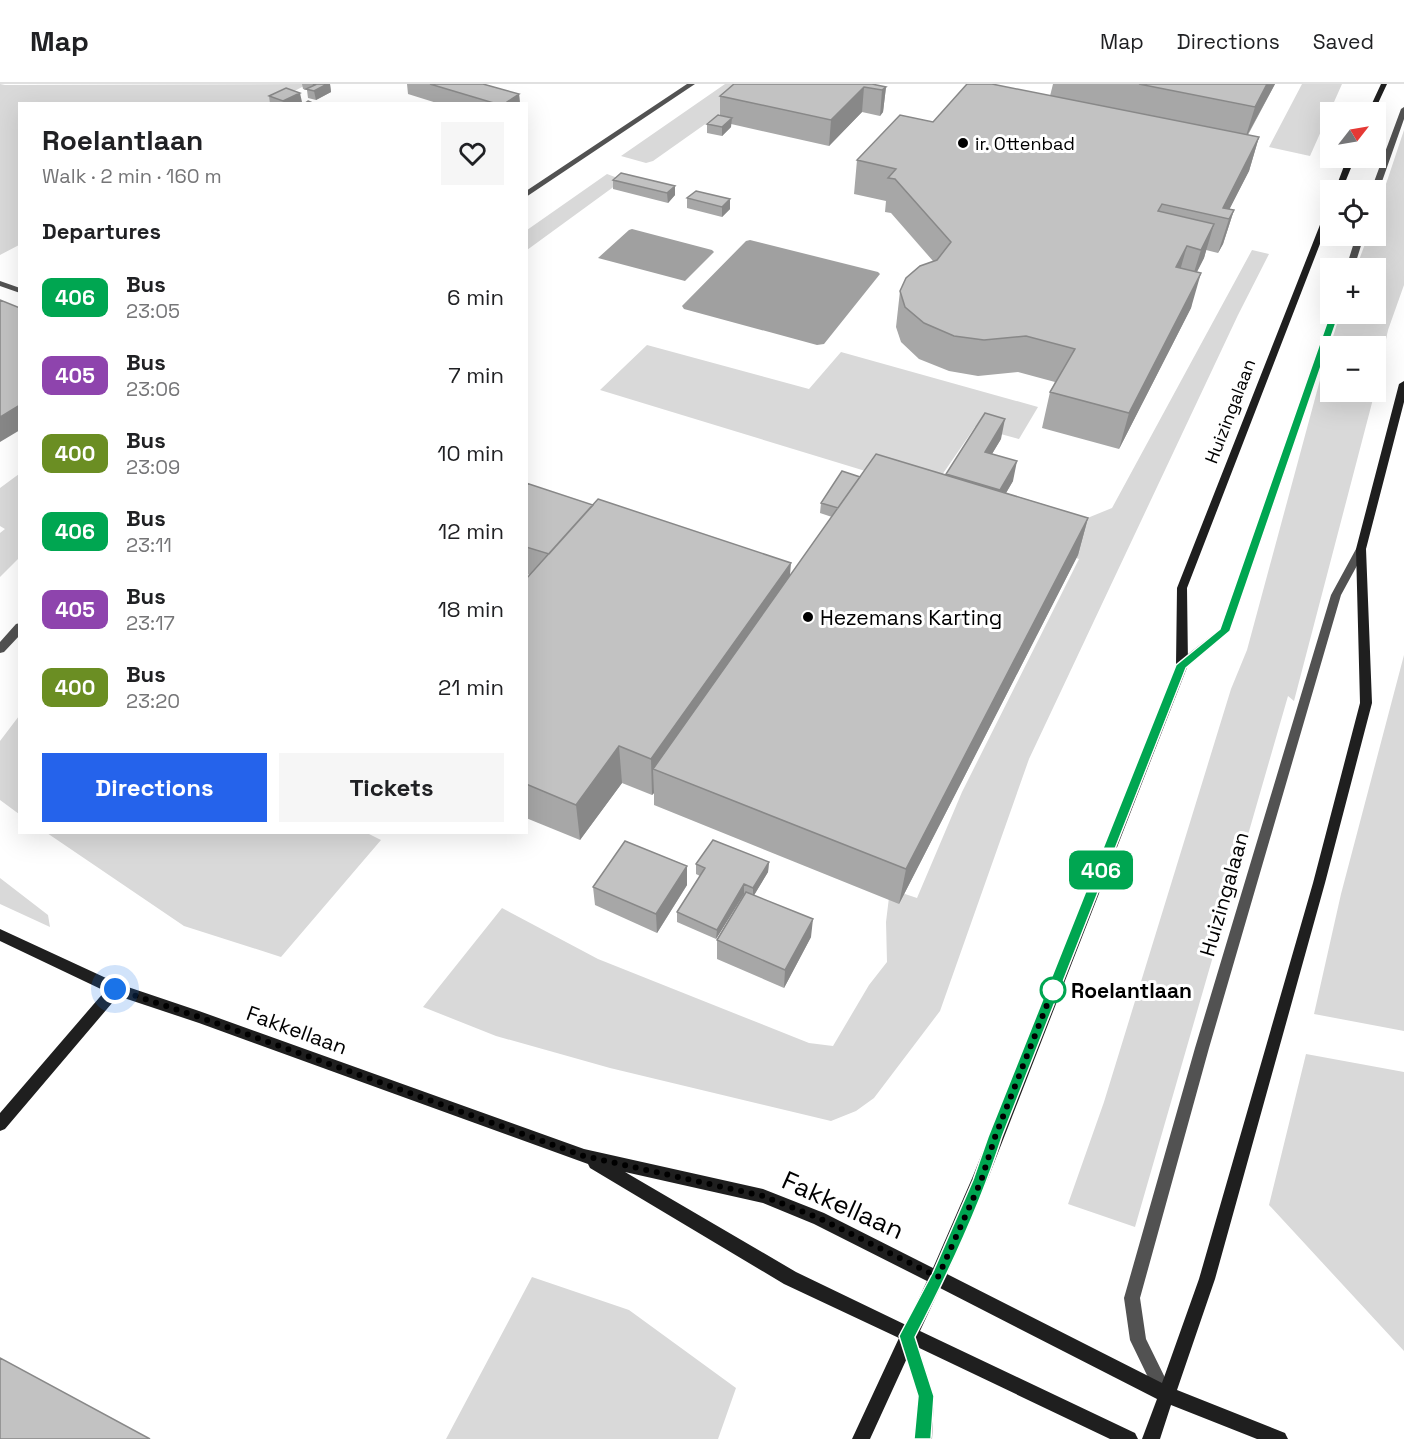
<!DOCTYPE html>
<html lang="en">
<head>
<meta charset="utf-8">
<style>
	:root { --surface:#fff; --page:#f6f6f6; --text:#202124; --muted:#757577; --line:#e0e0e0; --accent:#2563eb }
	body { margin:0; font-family:"Space Grotesk",sans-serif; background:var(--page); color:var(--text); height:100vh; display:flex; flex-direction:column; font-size:22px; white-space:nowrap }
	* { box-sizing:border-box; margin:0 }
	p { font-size:20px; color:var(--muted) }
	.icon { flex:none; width:33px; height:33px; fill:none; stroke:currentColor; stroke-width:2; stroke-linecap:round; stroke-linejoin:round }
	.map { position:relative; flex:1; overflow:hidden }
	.drawer { position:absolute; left:18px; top:18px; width:510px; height:732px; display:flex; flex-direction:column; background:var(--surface); border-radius:0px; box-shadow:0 6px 24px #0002 }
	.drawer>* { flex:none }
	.badge { padding:0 12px; border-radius:9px; font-size:21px; line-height:39px }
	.needle { width:39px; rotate:59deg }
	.tools { position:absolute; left:1320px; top:18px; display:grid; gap:12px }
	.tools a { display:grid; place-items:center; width:66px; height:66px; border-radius:0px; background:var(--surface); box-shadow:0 6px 24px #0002; font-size:30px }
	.you { position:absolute; width:30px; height:30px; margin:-15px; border:4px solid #fff; border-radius:50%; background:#1a73e8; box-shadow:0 0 0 9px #1a73e833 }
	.map>.badge { position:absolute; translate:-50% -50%; box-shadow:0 0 0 3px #fff }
	h2 { padding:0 24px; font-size:22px; line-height:54px }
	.round { display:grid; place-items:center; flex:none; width:63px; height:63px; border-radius:0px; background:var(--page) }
	.head { display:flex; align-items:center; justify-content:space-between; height:102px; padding:0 24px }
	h1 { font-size:28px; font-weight:600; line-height:45px }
	.primary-button { display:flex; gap:12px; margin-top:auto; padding:12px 24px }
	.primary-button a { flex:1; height:69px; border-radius:0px; background:var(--accent); color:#fff; font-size:24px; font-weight:600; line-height:69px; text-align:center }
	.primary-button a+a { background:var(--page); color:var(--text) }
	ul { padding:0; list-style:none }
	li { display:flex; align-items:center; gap:18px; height:78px; padding:0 24px }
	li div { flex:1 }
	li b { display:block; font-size:22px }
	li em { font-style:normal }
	li .badge { min-width:66px; font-weight:700; text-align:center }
	header { display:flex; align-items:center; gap:36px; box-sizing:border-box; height:84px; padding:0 30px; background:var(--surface); border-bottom:2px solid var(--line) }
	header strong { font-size:28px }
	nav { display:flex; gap:33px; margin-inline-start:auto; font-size:21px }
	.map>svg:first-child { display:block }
	.green { fill:#d9d9d9 }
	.water { fill:#a0a0a0 }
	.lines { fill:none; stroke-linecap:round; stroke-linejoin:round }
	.lane { fill:#525252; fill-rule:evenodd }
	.street { fill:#525252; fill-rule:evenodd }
	.secondary { fill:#1f1f1f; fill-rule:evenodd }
	.wall { fill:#a7a7a7 }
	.shaded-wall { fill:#888 }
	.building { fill:#c2c2c2; stroke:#888; stroke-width:1.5 }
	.line { fill:#00a651; stroke:#fff; stroke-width:1.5 }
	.walk { stroke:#000; stroke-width:6; stroke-dasharray:0 10.8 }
	.poi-dot { fill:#000; stroke:#fff; stroke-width:2 }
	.stop-dot { fill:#fff; stroke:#00a651; stroke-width:3 }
	.labels { text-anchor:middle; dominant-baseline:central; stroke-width:6; stroke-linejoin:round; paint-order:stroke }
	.far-poi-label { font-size:18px; fill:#000; stroke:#fff; text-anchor:start }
	.far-street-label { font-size:18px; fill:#000; stroke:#fff }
	.poi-label { font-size:21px; fill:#000; stroke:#fff; text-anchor:start }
	.street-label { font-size:21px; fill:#000; stroke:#fff }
	.stop-label { font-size:21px; font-weight:bold; fill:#000; stroke:#fff; text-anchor:start }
	.near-street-label { font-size:26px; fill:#000; stroke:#fff }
</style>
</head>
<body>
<header>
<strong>Map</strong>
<nav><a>Map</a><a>Directions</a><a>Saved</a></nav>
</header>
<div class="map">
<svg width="1404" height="1355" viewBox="0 0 1404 1355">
	<rect width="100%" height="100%" fill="#fff"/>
	<path class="green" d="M0,0l5,1 303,-1 -37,19 -251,1 -1,141 -19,10z
		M725,0h37l-109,77 -7,2 -25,-7z
		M1302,0h40l-32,72 -41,-9z
		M1404,46v155l-16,45 -12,58v-42h-46v46h45l-2,7 -79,302 -6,-5 -153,531 -67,-23 36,-102 127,-413 16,-39 76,-281 17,-55h36v-46h-20l12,-32h8v-22z
		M607,90l16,6 -96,70v-20z
		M1252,166l17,4 -31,61 -209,444 -89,252 -66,87 -18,13 -25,10 -221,-53 -114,-32 -73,-29 79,-99 96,51 211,84 24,3 36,-61 18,-23 -1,-40 4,-33 27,9 45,-106 117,-233 -15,-5 21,-35 27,-11z
		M647,261l162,44 32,-37 197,55 -19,32 -44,-12 -44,64 -331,-101z
		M19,390v84l-19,19v-44l5,-4 -5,-3v-38z
		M1404,571v376l-90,-17 27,-120z
		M19,632v98l-19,-14v-59z
		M365,748l16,8 -100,117 -97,-31 -137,-93z
		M0,794l48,37 2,12 -50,-23z
		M1306,970l98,18v279l-135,-146z
		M532,1193l97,33 107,78 -18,51h-272z"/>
	<path class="water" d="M632,145l80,21 2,2 -29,29 -87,-23 31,-28z
		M750,156l128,32 2,2 -56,70 -7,1 -133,-36 -2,-3 64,-65z"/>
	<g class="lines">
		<path class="lane" d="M1404,23v12l-25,71 -3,2 -5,-2 30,-81z
			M1356,152h8l-10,32h-8z
			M0,197l20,7v5l-20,-7z
			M1331,230h8l-109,317 -44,37h-8l-2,-3 2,-3 42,-33z
			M1361,462l5,3 -25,46 -132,453 -69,250 6,41 27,55 -2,6 -6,2 -6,-2 -29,-60 -6,-42 71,-250 136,-453 25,-46z
			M907,1244l6,2 2,6 19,60 -2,43h-18l4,-43 -19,-60 2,-6z"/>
		<path class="street" d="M687,0h8l-169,113v-6z
			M20,539v12l-16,17 -4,1v-11l16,-18z"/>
		<path class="secondary" d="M1381,0h6l-13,28h-6z
			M1347,74h8l-13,32h-7z
			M1327,123h3v11l-143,370 1,77 -199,511 -42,98 215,109 37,-104 114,-396 47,-180 -4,-154 43,-165 5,-3v21l-38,147 6,154 -47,180 -110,396 -38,111 108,43 3,6h-31l-86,-34 -11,34h-18l15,-40 -217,-111 -20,43 215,102 3,6h-28l-197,-94 -43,94h-18l47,-101 -115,-54 -194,-116 -2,-4 -389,-141 -81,-27 -113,133 -5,2v-18l105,-122 -105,-50v-12l119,55 80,27 385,138 179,40 61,24 109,55 40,-92 203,-511 1,-77zM625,1088l138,31 51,21 113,57 -21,44 -110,-53z"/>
	</g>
	<path class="wall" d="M302,0h28l1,8 -15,8 -8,-2 -1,-8 -4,-1z
		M407,0h76l36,10 1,10h-80l-32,-10z
		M734,0l152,3 -3,25 -3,4 -18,-4 -33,34 -98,-22v3l-9,9 -15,-3v-9l13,-9v-19z
		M1053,0h222l-27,51 11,2 -10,34 -20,38 5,1 -11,34 -5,9 -12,-3 -2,8 -7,14 -6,36 -72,141 -77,-21 8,-36 5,-10 -37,-10 -40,4 -29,-5 -30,-12 -18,-17 -5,-15 4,-36 33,-30 -42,-48 -6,-1 1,-11 -32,-7 3,-34 76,-38 117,-26z
		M269,12l33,6 -3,2h-29z
		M613,96l62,15 -7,8 -55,-14z
		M687,114l43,11 -8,8 -35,-9z
		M1001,355l-9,15 21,27 -7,12 82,25 -10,37 -179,349 -245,-99v-12l-2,2 -30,-12 -42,57 -54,-22v-239l4,-4 -4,-1v-91l264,93 42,-59 -12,-4 1,-10 39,-26 86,-2v-1z
		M769,778l-1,10 -14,23 57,42 -27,51 -67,-29v-19l27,-46 -28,45 -39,-17v-10l23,-36 -4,-2v-10z
		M687,782v19l-30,48 -62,-28 -2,-18z"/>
	<path class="shaded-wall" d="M327,0h3l1,8 -15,8 -2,-9z
		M1267,0h8l-30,55 10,-32z
		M864,3l-2,25 -33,34 2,-26z
		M886,3l-3,25 -3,4 2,-26z
		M300,9l2,9 -3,2h-15l-1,-3z
		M519,10l1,10h-16z
		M732,34l-1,9 -9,9v-9z
		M1259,53l-10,34 -24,47 -2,-10z
		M675,102v9l-7,8 -1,-10z
		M730,115v10l-8,8v-10z
		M1234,126l-11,34 -5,9 11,-34z
		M1214,140l-10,34 -14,27 11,-35z
		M1187,162l-10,35 -1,-14z
		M1201,189l-10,35 -72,141 10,-36z
		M20,321v25l-20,12v-25z
		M1005,335l-4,20 -20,33 4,-20z
		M1017,377l-4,20 -17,29 4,-20z
		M1088,434l-10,37 -179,349 7,-35z
		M791,479l-3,36 -135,170 1,24 -2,2 -1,-36z
		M619,662l3,37 -42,57 -4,-35z
		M769,778l-1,10 -15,25v-9z
		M687,782v19l-30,48 -1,-19z
		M744,800v10l-28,45 1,-9z
		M813,835l-2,18 -27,51 1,-18z"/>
	<path class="building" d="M313,0h14l-13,7 -8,-2 9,-4z
		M430,0h53l36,10 -15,10h-7z
		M734,0h138l14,3 -4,3 -18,-3 -33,33 -111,-24z
		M967,0h25l267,53 -36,71 11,2 -5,9 -67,-15 -4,7 56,13 -13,26 -14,-4 -11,21 25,6 -72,140 -79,-21 25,-43 -49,-13 -42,4 -30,-4 -30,-13 -19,-16 -5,-16 6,-13 14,-12 17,-6 14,-18 -56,-63 -7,-1 8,-9 -39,-9 43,-45 33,7z
		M1139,0h128l-12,23z
		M286,4l14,5 -17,8 -14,-5z
		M308,17l7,3h-11z
		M718,31l14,3 -10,9 -15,-3z
		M621,89l54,13 -8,7 -54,-13z
		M696,107l34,8 -8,8 -35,-9z
		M0,216l20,8v97l-20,12z
		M985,329l20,6 -20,33 32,9 -17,29 -54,-16z
		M876,370l212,64 -182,351 -253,-100z
		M842,387l18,6 -22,31 -17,-5z
		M526,399l67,22 -44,49 -23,-7z
		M598,415l193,64 -140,196 -32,-13 -43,59 -50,-21v-205z
		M713,756l56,22 -16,26 -9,-4 -27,46 -40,-18 28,-44 -9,-4z
		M625,757l62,25 -31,48 -63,-27z
		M746,808l67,27 -28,51 -68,-30z
		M0,1274l150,81h-150z"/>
	<path class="line" d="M1335,227l4,3 -109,317 -44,37 -184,469c-22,69 -53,135 -87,200l19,59 -3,43h-17l4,-43 -19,-60 34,-64 40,-92 15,-43 188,-472 44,-36 110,-315z"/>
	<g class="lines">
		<path class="walk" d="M115,905l84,28 385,139 179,40 56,22 119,59 43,-96 14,-44 59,-150 -1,3"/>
	</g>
	<g class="poi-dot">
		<circle cx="963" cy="59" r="6"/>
		<circle cx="808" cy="533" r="6"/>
	</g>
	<circle class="stop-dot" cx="1053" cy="906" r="12"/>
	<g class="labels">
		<g class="far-poi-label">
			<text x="975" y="59">ir. Ottenbad</text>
		</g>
		<g class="far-street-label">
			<text transform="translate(1230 327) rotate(-69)">Huizingalaan</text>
		</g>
		<g class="poi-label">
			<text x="820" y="533">Hezemans Karting</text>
		</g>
		<g class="street-label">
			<text transform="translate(1224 810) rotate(-74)">Huizingalaan</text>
			<text transform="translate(297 946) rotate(20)">Fakkellaan</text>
		</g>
		<g class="stop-label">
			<text x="1071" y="906">Roelantlaan</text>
		</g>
		<g class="near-street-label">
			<text transform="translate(843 1121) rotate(24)">Fakkellaan</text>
		</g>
	</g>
</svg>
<div class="tools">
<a><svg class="needle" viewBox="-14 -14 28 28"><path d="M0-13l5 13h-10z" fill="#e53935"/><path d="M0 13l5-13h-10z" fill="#757577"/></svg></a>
<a><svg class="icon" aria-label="locate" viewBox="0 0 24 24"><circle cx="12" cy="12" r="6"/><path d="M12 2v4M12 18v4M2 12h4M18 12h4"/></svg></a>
<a>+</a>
<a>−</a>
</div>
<div class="you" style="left:115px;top:905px"></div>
<b class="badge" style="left:1101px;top:786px;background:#00a651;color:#fff">406</b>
<section class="drawer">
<div class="head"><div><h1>Roelantlaan</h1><p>Walk · 2 min · 160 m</p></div><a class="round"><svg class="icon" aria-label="heart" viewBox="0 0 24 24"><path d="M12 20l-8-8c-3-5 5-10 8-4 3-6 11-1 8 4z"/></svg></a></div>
<h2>Departures</h2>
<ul>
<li><span class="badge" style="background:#00a651;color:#fff">406</span><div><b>Bus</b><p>23:05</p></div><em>6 min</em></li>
<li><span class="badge" style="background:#8e44ad;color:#fff">405</span><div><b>Bus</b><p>23:06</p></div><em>7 min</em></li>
<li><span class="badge" style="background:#6b8e23;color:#fff">400</span><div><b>Bus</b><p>23:09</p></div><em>10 min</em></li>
<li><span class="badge" style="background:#00a651;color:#fff">406</span><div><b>Bus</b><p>23:11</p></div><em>12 min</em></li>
<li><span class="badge" style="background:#8e44ad;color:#fff">405</span><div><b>Bus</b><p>23:17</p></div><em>18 min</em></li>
<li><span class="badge" style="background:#6b8e23;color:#fff">400</span><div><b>Bus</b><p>23:20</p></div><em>21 min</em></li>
</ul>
<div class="primary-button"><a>Directions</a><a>Tickets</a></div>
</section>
</div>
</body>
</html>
